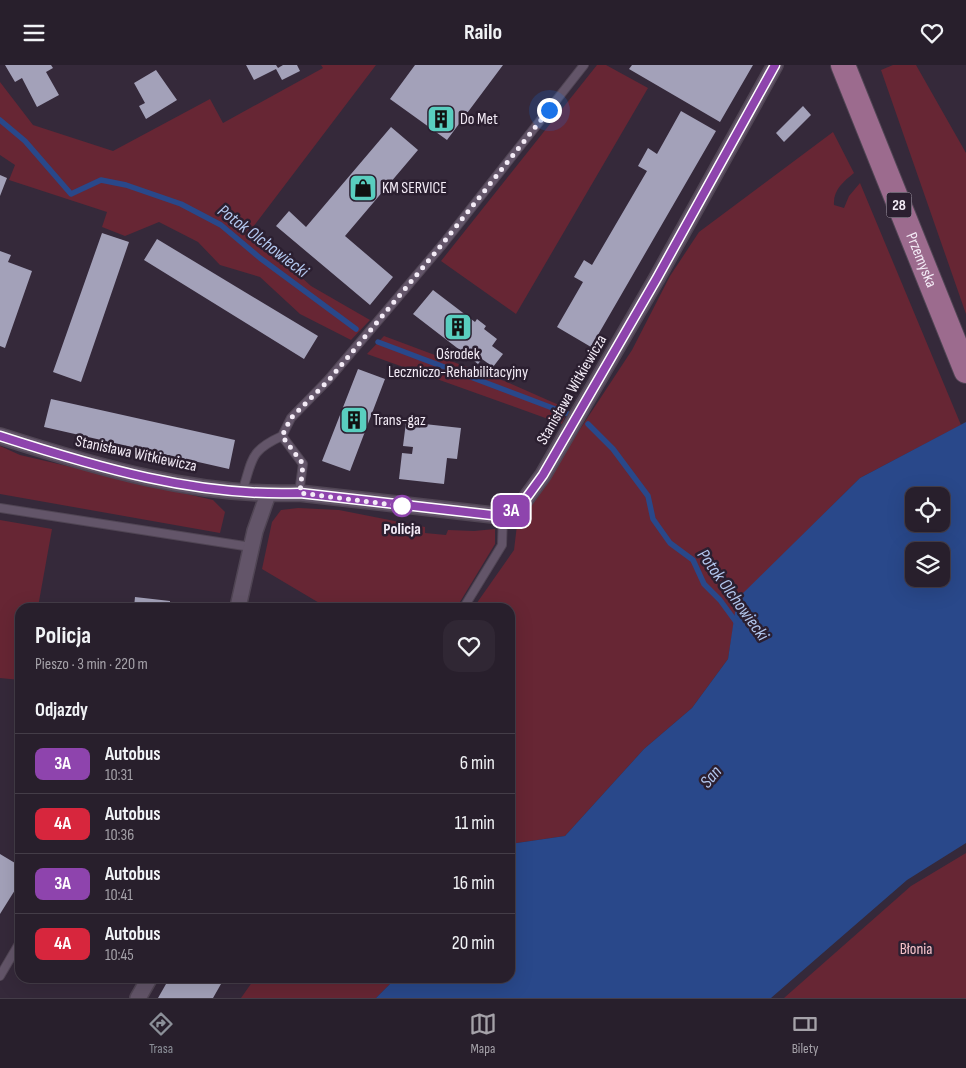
<!DOCTYPE html>
<html lang="pl">
<head>
<meta charset="utf-8">
<style>
	:root { --surface:#281f2c; --page:#302734; --text:#f1f3f6; --muted:#a5a2a9; --line:#443d48; --accent:#8c9099 }
	body { margin:0; font-family:"Sofia Sans Condensed",sans-serif; background:var(--page); color:var(--text); height:100vh; display:flex; flex-direction:column; font-size:19px; white-space:nowrap }
	* { box-sizing:border-box; margin:0 }
	p { font-size:16px; color:var(--muted) }
	.icon { flex:none; width:28px; height:28px; fill:none; stroke:currentColor; stroke-width:2; stroke-linecap:round; stroke-linejoin:round }
	.map { position:relative; flex:1; overflow:hidden }
	.details { position:absolute; left:15px; top:538px; width:500px; height:380px; display:flex; flex-direction:column; background:var(--surface); border-radius:15px; box-shadow:0 5px 20px #0002,0 0 0 1px var(--line) }
	.details>* { flex:none }
	.badge { padding:0 10px; border-radius:8px; font-size:18px; line-height:32px }
	.controls { position:absolute; left:905px; top:422px; display:grid; gap:10px }
	.controls a { display:grid; place-items:center; width:45px; height:45px; border-radius:10px; background:var(--surface); box-shadow:0 5px 20px #0002,0 0 0 1px var(--line); font-size:25px }
	.you { position:absolute; width:25px; height:25px; margin:-12px; border:4px solid #fff; border-radius:50%; background:#1a73e8; box-shadow:0 0 0 8px #1a73e833 }
	.map>.badge { position:absolute; translate:-50% -50%; box-shadow:0 0 0 2px #fff }
	h2 { padding:0 20px; font-size:19px; line-height:45px }
	.round { display:grid; place-items:center; flex:none; width:52px; height:52px; border-radius:15px; background:var(--page) }
	.overview { display:flex; align-items:center; justify-content:space-between; height:85px; padding:0 20px }
	h1 { font-size:24px; font-weight:700; line-height:38px }
	ul { padding:0; list-style:none }
	li { display:flex; align-items:center; gap:15px; height:60px; padding:0 20px; border-top:1px solid var(--line) }
	li div { flex:1 }
	li b { display:block; font-size:19px }
	li em { font-style:normal }
	li .badge { min-width:55px; font-weight:700; text-align:center }
	header { display:flex; justify-content:space-between; align-items:center; height:65px; padding:0 20px; background:var(--surface); font-size:22px; font-weight:700 }
	.tabs { display:flex; justify-content:space-around; align-items:center; height:70px; border-top:1px solid var(--line); background:var(--surface); font-size:14px; color:var(--muted) }
	.tabs a { display:grid; justify-items:center; gap:2px }
	.tabs .on { color:var(--accent) }
	.map>svg:first-child { display:block }
	.green { fill:#672634 }
	.water { fill:#29488a; fill-rule:evenodd }
	.lines { fill:none; stroke-linecap:round; stroke-linejoin:round }
	.stream { stroke:#29488a; stroke-width:5.5 }
	.building { fill:#a3a1b9 }
	.lane-casing { stroke:#504554; stroke-width:10 }
	.street-casing { stroke:#504554; stroke-width:18 }
	.primary-casing { stroke:#504554; stroke-width:26 }
	.lane { stroke:#635569; stroke-width:8 }
	.street { stroke:#635569; stroke-width:15 }
	.primary { stroke:#9c6b8e; stroke-width:24 }
	.line-casing { stroke:#fff; stroke-width:11 }
	.line { stroke:#8e44ad; stroke-width:8 }
	.walk { stroke:#f3ebf6; stroke-width:5; stroke-dasharray:0 9 }
	.stop-dot { fill:#fff; stroke:#8e44ad; stroke-width:2.5 }
	.labels { text-anchor:middle; dominant-baseline:central; stroke-width:5; stroke-linejoin:round; paint-order:stroke }
	.shield { fill:#2b1f30; stroke:#b7aebb; stroke-width:1 }
	.shield-label { font-size:15px; font-weight:bold; fill:#f3ebf6 }
	.poi-label { font-size:16px; fill:#f3ebf6; stroke:#2b1f30; text-anchor:start }
	.street-label { font-size:16px; fill:#f3ebf6; stroke:#2b1f30 }
	.stop-label { font-size:16px; font-weight:bold; fill:#f3ebf6; stroke:#2b1f30 }
	.park-label { font-size:16px; fill:#f8c5cc; stroke:#2b1f30 }
	.water-label { font-size:18px; font-style:italic; fill:#b2c6ed; stroke:#2b1f30 }
</style>
</head>
<body>
<header><svg class="icon" aria-label="menu" viewBox="0 0 24 24"><path d="M4 6h16M4 12h16M4 18h16"/></svg>Railo<svg class="icon" aria-label="heart" viewBox="0 0 24 24"><path d="M12 20l-8-8c-3-5 5-10 8-4 3-6 11-1 8 4z"/></svg></header>
<div class="map">
<svg width="966" height="933" viewBox="0 0 966 933">
	<rect width="100%" height="100%" fill="#35293a"/>
	<path class="green" d="M321,0h55l-126,166 61,55 59,34 -19,20 -51,-26 -40,-37 -40,-12 -22,-23 -39,-20 -34,14 -23,-9 5,-15 -98,-32 6,-15 -15,-10v-73l33,43 80,26 97,-52 13,24 100,-55z
		M597,0h9l42,23 -132,226 -75,-53z
		M893,0h23l50,88v161l-85,-244z
		M833,67l21,41c-11,9 -21,17 -20,32l10,3 5,-12 11,-13 101,242 -101,53 -122,121 -10,60 -36,49 -48,41 -79,87 -55,8v-237h-36l40,-57 3,-25 115,-175 38,-74 29,-44z
		M384,271l123,46 61,27 -6,15 -195,-70z
		M0,381l20,9 193,45 12,12 -5,21 -220,-39z
		M298,443l41,2 86,17v6l21,2 2,-5 26,1 21,-2v15l-38,63h-131l-64,-38 10,-47 9,-12z
		M0,455l52,9 -14,78h-18v73l-20,-2z
		M966,788v145h-182l127,-112z
		M255,913h141l-20,20h-135z"/>
	<path class="water" d="M966,357v421l-59,37 -136,118h-395l20,-20 114,-1v-133l55,-8 79,-87 48,-41 36,-49 9,-60 123,-121zM914,431h27v28h-27zM914,486h27v28h-27z"/>
	<g class="lines">
		<path class="stream" d="M0,55l25,21 46,53 30,-14 25,5 55,19 40,21 39,33 96,71
			M378,277l193,73
			M588,359l25,25 35,47 5,23 17,24 23,17 11,24 16,16 19,26"/>
	</g>
	<path class="building" d="M5,0h46l2,3 -7,4 13,23 -22,12 -15,-29 -7,4z
		M246,0h30l2,3 5,-3h14l3,6 -18,9 -6,-11 -22,11z
		M415,0h88l-56,75 -57,-41z
		M632,0h121l-33,57 -91,-53z
		M156,5l21,30 -31,19 -7,-13 6,-3 -11,-20z
		M803,41l8,9 -27,27 -8,-9z
		M681,46l35,20 -125,216 -34,-20 26,-45 -9,-5 10,-17 8,5 55,-94 -9,-5 10,-18 9,6z
		M391,62l27,23 -73,86 48,41 -23,28 -94,-79 13,-15 17,16z
		M0,110l7,3 -7,18z
		M102,168l27,9 -48,140 -28,-10z
		M157,174l161,97 -14,23 -160,-99z
		M0,186l11,4 -3,7 24,9 -27,77 -5,-2z
		M433,225l42,32 2,-3 9,7 -2,3 13,10 -5,7 11,8 -10,13 -11,-8 -4,5 -65,-50z
		M358,304l27,10 -35,92 -28,-10z
		M51,334l184,41 -6,29 -185,-42z
		M406,357l55,6 -4,31 -10,-1 -3,26 -45,-5 3,-26 10,1 1,-7 -10,-1z
		M135,532l35,4v3l-2,3h-34z
		M0,789l20,12v16l-20,32z
		M170,912h55l-12,21h-55z"/>
	<g class="lines">
		<defs>
			<path id="lane" d="M242,427c11,-33 7,-41 40,-56
				M299,428l4,-29 -21,-28 9,-18 37,-38 115,-136 141,-179
				M0,443l251,39
				M464,542l38,-62 1,-30
				M0,911l20,-34"/>
			<path id="street" d="M0,371c97,31 197,61 299,57l194,22h10l16,-7 24,-33 114,-197 118,-213
				M238,542l17,-76 13,-37
				M138,933l12,-21"/>
			<g id="primary">
				<path id="s1" d="M843,0l123,306"/>
			</g>
		</defs>
		<use href="#lane" class="lane-casing"/>
		<use href="#street" class="street-casing"/>
		<use href="#primary" class="primary-casing"/>
		<use href="#lane" class="lane"/>
		<use href="#street" class="street"/>
		<use href="#primary" class="primary"/>
	</g>
	<g class="lines">
		<defs>
			<path id="line" d="M0,371c96,31 197,61 300,57l192,22h11l16,-7 24,-33 114,-197 118,-213"/>
		</defs>
		<use href="#line" class="line-casing"/>
		<use href="#line" class="line"/>
		<path class="walk" d="M402,441l-102,-13 3,-29 -21,-28 9,-18 37,-37 107,-128 114,-143"/>
	</g>
	<defs>
		<symbol id="building-square" viewBox="-11 -11 22 22"><rect x="-9" y="-9" width="18" height="18" rx="4" fill="#59cebf" stroke="#2b1f30"/><path d="M-4-6H4V6H1V3H-1V6H-4ZM-2.5-4.3h1.7v1.8h-1.7ZM.8-4.3h1.7v1.8H.8ZM-2.5-1h1.7V.8h-1.7ZM.8-1h1.7V.8H.8Z" fill="#111"/></symbol>
		<symbol id="shop-square" viewBox="-11 -11 22 22"><rect x="-9" y="-9" width="18" height="18" rx="4" fill="#59cebf" stroke="#2b1f30"/><path d="M-5-2.5h2.3a2.7 3.5 0 0 1 5.4 0H5L5.5 6h-11ZM-1.5-2.5h3a1.5 2.3 0 0 0-3 0Z" fill="#111"/></symbol>
	</defs>
	<g fill-rule="evenodd">
		<use href="#building-square" x="425" y="38" width="32" height="32"/>
		<use href="#shop-square" x="347" y="107" width="32" height="32"/>
		<use href="#building-square" x="442" y="246" width="32" height="32"/>
		<use href="#building-square" x="338" y="339" width="32" height="32"/>
	</g>
	<circle class="stop-dot" cx="402" cy="441" r="10"/>
	<g class="labels">
		<rect class="shield" x="886.5" y="127.5" width="25" height="25" rx="4"/>
		<g class="shield-label">
			<text x="899" y="140">28</text>
		</g>
		<g class="poi-label">
			<text x="460" y="54">Do Met</text>
			<text x="382" y="123">KM SERVICE</text>
			<text x="458" y="289" text-anchor="middle">Ośrodek<tspan x="458" dy="18">Leczniczo-Rehabilitacyjny</tspan></text>
			<text x="373" y="355">Trans-gaz</text>
		</g>
		<g class="street-label">
			<text stroke="none"><textPath href="#s1" startOffset="210">Przemyska</textPath></text>
			<text transform="translate(572 325) rotate(-60)">Stanisława Witkiewicza</text>
			<text transform="translate(136 389) rotate(12)">Stanisława Witkiewicza</text>
		</g>
		<g class="stop-label">
			<text x="402" y="464">Policja</text>
		</g>
		<g class="park-label">
			<text x="916" y="884">Błonia</text>
		</g>
		<g class="water-label">
			<text transform="translate(263 176) rotate(37)">Potok Olchowiecki</text>
			<text transform="translate(733 530) rotate(54)">Potok Olchowiecki</text>
			<text transform="translate(711 712) rotate(-50)">San</text>
		</g>
	</g>
</svg>
<div class="controls">
<a><svg class="icon" aria-label="locate" viewBox="0 0 24 24"><circle cx="12" cy="12" r="6"/><path d="M12 2v4M12 18v4M2 12h4M18 12h4"/></svg></a>
<a><svg class="icon" aria-label="layers" viewBox="0 0 24 24"><path d="M12 4l9 5-9 5-9-5zM3 14l9 5 9-5"/></svg></a>
</div>
<div class="you" style="left:549px;top:45px"></div>
<b class="badge" style="left:511px;top:446px;background:#8e44ad;color:#fff">3A</b>
<section class="details">
<div class="overview"><div><h1>Policja</h1><p>Pieszo · 3 min · 220 m</p></div><a class="round"><svg class="icon" aria-label="heart" viewBox="0 0 24 24"><path d="M12 20l-8-8c-3-5 5-10 8-4 3-6 11-1 8 4z"/></svg></a></div>
<h2>Odjazdy</h2>
<ul>
<li><span class="badge" style="background:#8e44ad;color:#fff">3A</span><div><b>Autobus</b><p>10:31</p></div><em>6 min</em></li>
<li><span class="badge" style="background:#d7263d;color:#fff">4A</span><div><b>Autobus</b><p>10:36</p></div><em>11 min</em></li>
<li><span class="badge" style="background:#8e44ad;color:#fff">3A</span><div><b>Autobus</b><p>10:41</p></div><em>16 min</em></li>
<li><span class="badge" style="background:#d7263d;color:#fff">4A</span><div><b>Autobus</b><p>10:45</p></div><em>20 min</em></li>
</ul>
</section>
</div>
<nav class="tabs">
<a class="on"><svg class="icon" aria-label="directions" viewBox="0 0 24 24"><path d="M12 3l9 9-9 9-9-9zM9 14v-3h6M13 9l2 2-2 2"/></svg>Trasa</a>
<a><svg class="icon" aria-label="map" viewBox="0 0 24 24"><path d="M3 6l6-2 6 2 6-2v14l-6 2-6-2-6 2zM9 4v14M15 6v14"/></svg>Mapa</a>
<a><svg class="icon" aria-label="tickets" viewBox="0 0 24 24"><path d="M3 7h18v10H3zM15 7v10"/></svg>Bilety</a>
</nav>
</body>
</html>
